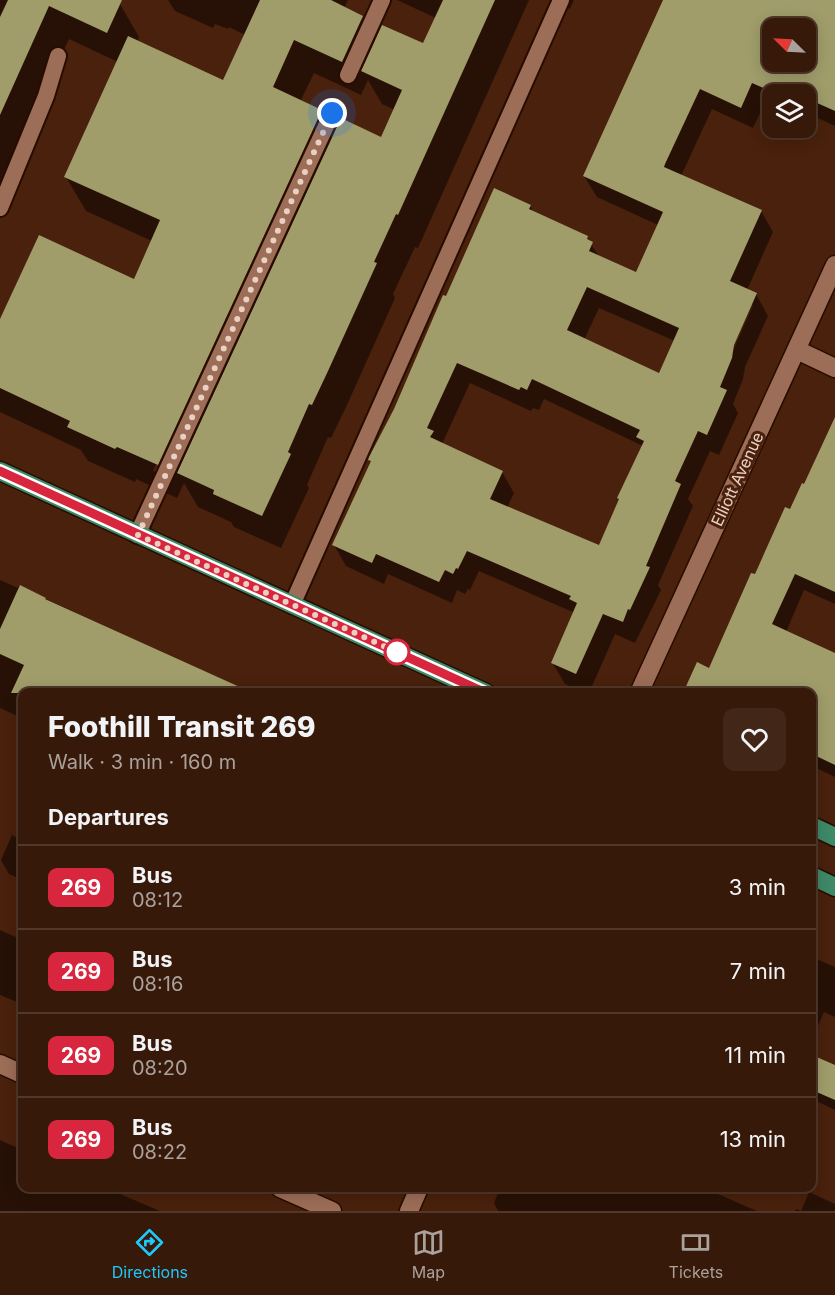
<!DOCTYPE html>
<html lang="en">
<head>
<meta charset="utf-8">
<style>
	:root { --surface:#371909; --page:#422617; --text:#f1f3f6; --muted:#aaa09c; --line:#51382a; --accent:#1dc9fc }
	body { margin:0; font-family:Inter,sans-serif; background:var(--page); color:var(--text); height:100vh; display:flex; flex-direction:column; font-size:22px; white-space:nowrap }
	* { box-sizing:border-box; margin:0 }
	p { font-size:20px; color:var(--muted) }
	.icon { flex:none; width:33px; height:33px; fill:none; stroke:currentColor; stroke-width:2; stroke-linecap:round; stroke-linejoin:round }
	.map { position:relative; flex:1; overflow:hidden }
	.details { position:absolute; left:18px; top:688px; width:798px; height:504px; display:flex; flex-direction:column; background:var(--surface); border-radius:12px; box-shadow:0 3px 15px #0003,0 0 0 2px var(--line) }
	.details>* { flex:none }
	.badge { padding:0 12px; border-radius:9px; font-size:21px; line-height:39px }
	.needle { width:39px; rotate:294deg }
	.fabs { position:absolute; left:762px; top:18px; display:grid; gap:12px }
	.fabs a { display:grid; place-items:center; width:54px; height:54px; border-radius:12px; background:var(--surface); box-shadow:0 3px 15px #0003,0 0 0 2px var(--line); font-size:30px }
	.you { position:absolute; width:30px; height:30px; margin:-15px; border:4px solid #fff; border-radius:50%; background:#1a73e8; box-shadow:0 0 0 9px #1a73e833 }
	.map>.badge { position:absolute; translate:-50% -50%; box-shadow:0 0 0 3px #fff }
	h2 { padding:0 30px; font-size:22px; line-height:54px }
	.round { display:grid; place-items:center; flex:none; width:63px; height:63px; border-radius:12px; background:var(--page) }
	.summary { display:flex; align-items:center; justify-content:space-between; height:102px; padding:0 30px }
	h1 { font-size:28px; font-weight:800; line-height:45px }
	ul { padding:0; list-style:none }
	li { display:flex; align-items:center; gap:18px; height:84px; padding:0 30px; border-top:2px solid var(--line) }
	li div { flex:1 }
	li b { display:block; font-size:22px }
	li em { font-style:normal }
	li .badge { min-width:66px; font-weight:700; text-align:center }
	.menu { display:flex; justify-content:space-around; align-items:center; height:84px; border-top:2px solid var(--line); background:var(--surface); font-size:16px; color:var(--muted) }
	.menu a { display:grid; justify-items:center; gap:3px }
	.menu .current { color:var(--accent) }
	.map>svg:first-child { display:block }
	.shadow { fill:#0007; fill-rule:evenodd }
	.building { fill:#a09d6b; fill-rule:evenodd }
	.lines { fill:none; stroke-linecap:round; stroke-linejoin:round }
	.service-casing { stroke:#290c01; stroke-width:20 }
	.minor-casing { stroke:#290c01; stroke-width:21 }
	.tertiary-casing { stroke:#290c01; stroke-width:21 }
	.primary-casing { stroke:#290c01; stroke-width:21 }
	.service { stroke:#9c6d57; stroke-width:16 }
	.minor { stroke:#9c6d57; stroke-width:18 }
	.tertiary { stroke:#9c6d57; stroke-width:18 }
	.primary { stroke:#3e8967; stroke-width:18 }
	.line-casing { stroke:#fff; stroke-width:14 }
	.line { stroke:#d7263d; stroke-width:9 }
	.walk { stroke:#eacfc3; stroke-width:6; stroke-dasharray:0 10.8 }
	.stop-dot { fill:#fff; stroke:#d7263d; stroke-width:3 }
	.labels { text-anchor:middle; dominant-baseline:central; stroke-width:6; stroke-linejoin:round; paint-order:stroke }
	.street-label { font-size:16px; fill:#eacfc3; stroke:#49210c }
</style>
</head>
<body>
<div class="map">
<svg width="835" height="1211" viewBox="0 0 835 1211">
	<rect width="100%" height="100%" fill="#49210c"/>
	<path class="shadow" d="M0,0h112l8,4 19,33 -2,5 87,40 21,-47 -16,-8 -1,2 -13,-5 -2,4 -38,-17 -7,-11h180l-4,8 18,9 14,25 48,3 12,-27 -39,-18h132l-111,248 -3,-1 -22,47 2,4 -48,107 -16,33 -3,-1 -21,48 2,3 -28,60 -47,-21 -3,-5 -33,-15 -14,-24 -7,15 -41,-19 -1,3 -47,-21 -7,-11 -81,-38v-89l135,-42 17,-40 -66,-30 -20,-34 52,-115 -49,-23 -69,150zM314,73l47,22 7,-15 14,24 13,6 -13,29 -47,-4 -14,-24 -21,-9zM311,129h4l-159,343 -3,-1z
		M551,0h23l-4,9z
		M661,0h174v126l-28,-13 -1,3v-22h-34v13l-7,-4 -12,25 -41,-19 -31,67 80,35 12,21 -26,58 9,4 12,22 -23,51 -2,12 -10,25 5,9 -19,42 -9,-4 -22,48 5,7 -35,79 3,5 -26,53 -20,-9 -26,59h-3l-21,-9 -13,-22 23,-49 -96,-42 -9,19 -2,-1 -3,5 -8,-4 -5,13 -64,-29 -4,10 -38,-18 -12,-21 38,-82 -2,-3 26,-50 51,-112 83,-92 4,7 53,25 13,20 37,16 21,-49 -61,-28 -13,-21 80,-175zM772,28h34v34h-34zM750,305h3l-21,48 -2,-1zM599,308l76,33 -15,34 -76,-35zM470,383l61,28 2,-3 6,2 5,-11 99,47 -43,101 -93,-39 7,-15 -12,-21 -60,-28z
		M835,428v176l-31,-14 -18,42 49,22v123l-23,-11v-73h-127l25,-23 46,-94z
		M0,580l18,8v-2l231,107h-227v25l-22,-10z
		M12,835l10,5v40l-13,-6 -8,-14z
		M0,930l20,9 2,-4v69l-22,-9z
		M812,957l23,10v50l-11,-5 -12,28z
		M812,1057l23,10v43l-23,-11z
		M0,1140l22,10v38h84l54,23h-160z
		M500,1188h99l5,2 1,-2h99l53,23h-259l-4,-8z
		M809,1192l26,12v7h-40l1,-2 5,2z"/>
	<path class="building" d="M8,0h114l-15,33 -58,-27 -49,109v-98z
		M260,0h71l32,16 -21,46 -48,-22 -21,47 49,23 -164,355 -41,-18 -2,2 -48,-22 3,-6 -70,-33v-69l39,-84 95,44 26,-59 -96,-43 64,-141 95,44z
		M443,0h52l-97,215 -2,-1 -22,48 3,1 -49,108 -16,34 -3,-1 -21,48 3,2 -29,62 -49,-22 1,-4 -37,-17 164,-355 40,19 21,-47 -41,-19 21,-46 41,18z
		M663,0h172v111l-29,-13v-4h-29l-25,-11 -11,25 -41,-19 -35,75 -1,3 98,43 -32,71 27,12 -23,52 -2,13 -12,29 7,3 -20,45 -9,-4 -23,50 6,3 -35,82 4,1 -20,43 -2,-1 -5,13 -20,-8 -27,60 -25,-11 26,-60 -8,-4 2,-3 -104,-45 -9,18 -2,-1 -3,6 -8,-4 -6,12 -63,-28 -4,9 -40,-18 39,-84 -3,-1 1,-3 25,-48 49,-114 3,1 48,-108 37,17 -2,4 59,27 -1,3 6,3 -4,9 47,21 27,-60 -80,-36zM772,28h34v34h-34zM587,287l92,41 -20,45 -92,-43zM457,363l62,27 2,-3 6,3 5,-11 108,51 -4,7 8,4 -27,57 2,1 -20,46 -109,-46 13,-28 -73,-34 4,-6 -7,-3z
		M835,417v175l-40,-18 -23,50 63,29v112l-23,-11v-61h-129l14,-31 12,6 42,-95 4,1 30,-67 5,2 12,-26 2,1z
		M20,585l26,13 -1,1 208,94h-242l13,-28 -24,-11v-25z
		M812,1055l23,10v35l-23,-10z"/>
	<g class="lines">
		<defs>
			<path id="service" d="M348,75l34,-75
				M0,208l46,-112 12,-40
				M137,535l195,-422
				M292,605l269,-605"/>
			<path id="minor" d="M797,350l38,18
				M0,1064l22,10
				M280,1188l52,23"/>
			<path id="tertiary" d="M639,693l196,-428
				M409,1211l10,-23"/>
			<path id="primary" d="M0,471l486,222
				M812,826l23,11
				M812,876l23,11"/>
		</defs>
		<use href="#service" class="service-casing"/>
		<use href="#minor" class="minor-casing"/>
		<use href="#tertiary" class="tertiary-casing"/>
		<use href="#primary" class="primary-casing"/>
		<use href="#service" class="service"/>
		<use href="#minor" class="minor"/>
		<use href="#tertiary" class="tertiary"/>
		<use href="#primary" class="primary"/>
	</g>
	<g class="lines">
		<defs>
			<path id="line" d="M0,471l486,222"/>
		</defs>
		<use href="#line" class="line-casing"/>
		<use href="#line" class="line"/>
		<path class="walk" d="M332,113l-194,422 259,117"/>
	</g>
	<circle class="stop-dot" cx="397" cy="652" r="12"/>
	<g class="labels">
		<g class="street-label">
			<text transform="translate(737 479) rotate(-65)">Elliott Avenue</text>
		</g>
	</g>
</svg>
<div class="fabs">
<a><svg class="needle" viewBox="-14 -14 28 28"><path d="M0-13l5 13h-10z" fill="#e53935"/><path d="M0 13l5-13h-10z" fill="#aaa09c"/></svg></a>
<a><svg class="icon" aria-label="layers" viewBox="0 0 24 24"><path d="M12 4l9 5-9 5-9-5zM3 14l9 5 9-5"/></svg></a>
</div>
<div class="you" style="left:332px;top:113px"></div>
<section class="details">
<div class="summary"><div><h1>Foothill Transit 269</h1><p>Walk · 3 min · 160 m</p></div><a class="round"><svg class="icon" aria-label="heart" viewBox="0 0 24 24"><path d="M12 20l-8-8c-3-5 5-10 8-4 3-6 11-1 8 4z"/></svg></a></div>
<h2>Departures</h2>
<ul>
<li><span class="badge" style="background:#d7263d;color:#fff">269</span><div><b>Bus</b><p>08:12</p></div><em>3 min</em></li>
<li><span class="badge" style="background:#d7263d;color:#fff">269</span><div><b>Bus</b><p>08:16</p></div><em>7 min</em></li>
<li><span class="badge" style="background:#d7263d;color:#fff">269</span><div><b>Bus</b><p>08:20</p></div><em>11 min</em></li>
<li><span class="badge" style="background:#d7263d;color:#fff">269</span><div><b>Bus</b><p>08:22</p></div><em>13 min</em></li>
</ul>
</section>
</div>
<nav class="menu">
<a class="current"><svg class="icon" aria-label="directions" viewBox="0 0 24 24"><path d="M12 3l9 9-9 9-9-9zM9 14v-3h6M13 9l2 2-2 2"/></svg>Directions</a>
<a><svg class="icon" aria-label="map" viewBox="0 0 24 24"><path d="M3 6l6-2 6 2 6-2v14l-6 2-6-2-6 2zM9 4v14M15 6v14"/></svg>Map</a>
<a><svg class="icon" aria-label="tickets" viewBox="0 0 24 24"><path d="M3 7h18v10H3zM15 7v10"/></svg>Tickets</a>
</nav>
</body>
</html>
